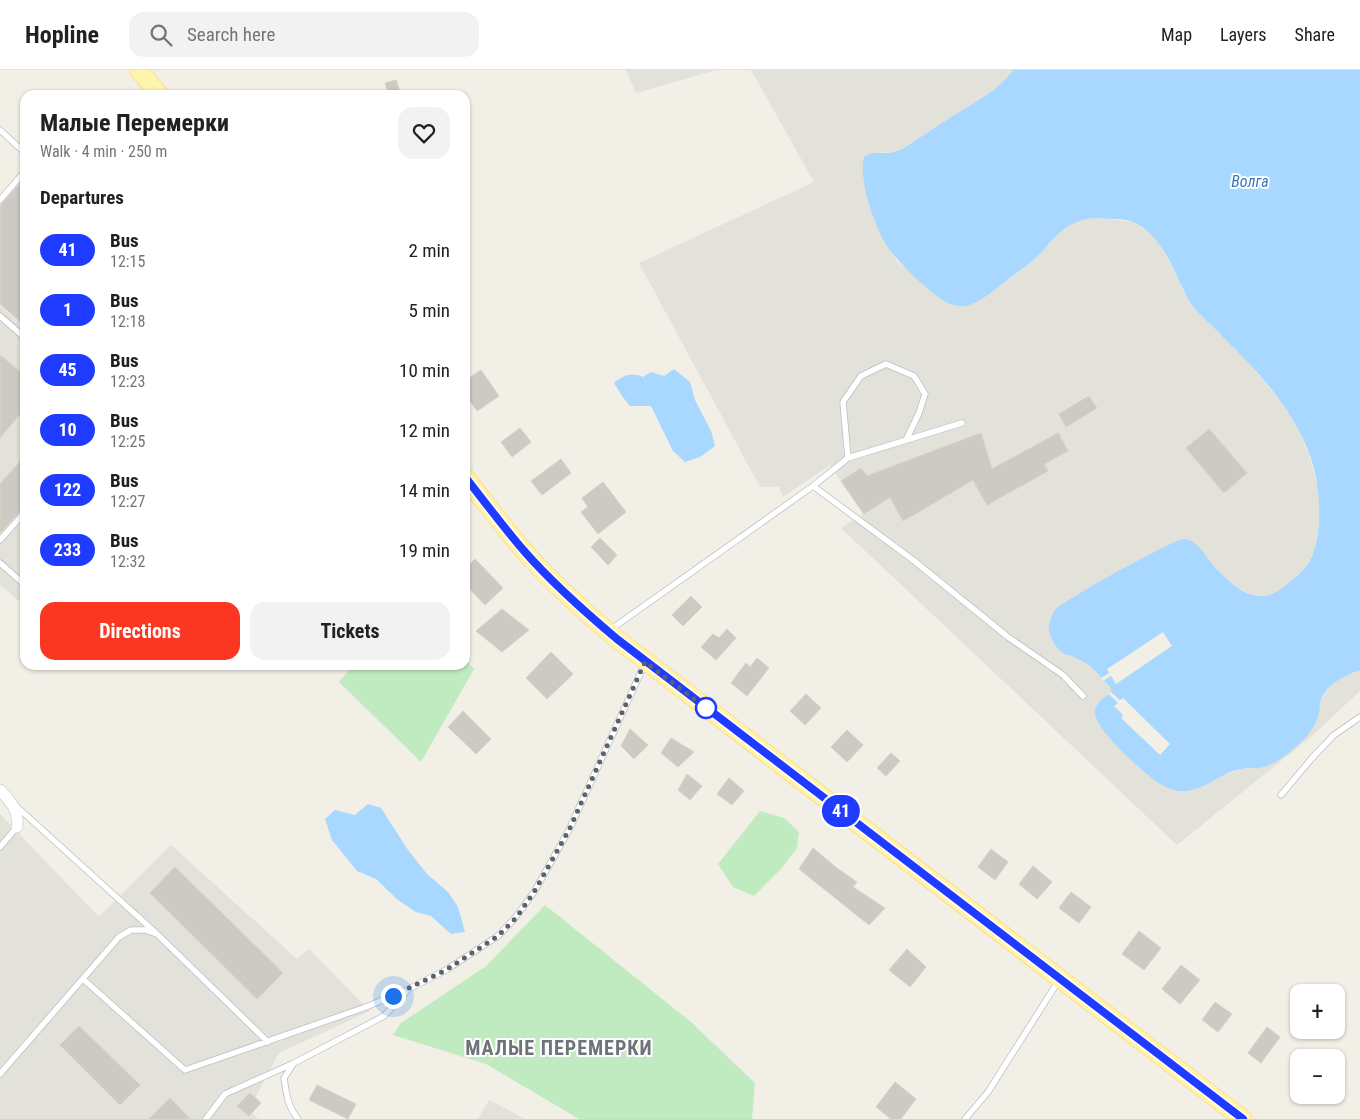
<!DOCTYPE html>
<html lang="en">
<head>
<meta charset="utf-8">
<style>
	:root { --surface:#fff; --page:#f2f2f2; --text:#202124; --muted:#757577; --line:#e0e0e0; --accent:#fc3721 }
	body { margin:0; font-family:"Roboto Condensed",sans-serif; background:var(--page); color:var(--text); height:100vh; display:flex; flex-direction:column; font-size:19px; white-space:nowrap }
	* { box-sizing:border-box; margin:0 }
	p { font-size:16px; color:var(--muted) }
	.icon { flex:none; width:28px; height:28px; fill:none; stroke:currentColor; stroke-width:2; stroke-linecap:round; stroke-linejoin:round }
	.map { position:relative; flex:1; overflow:hidden }
	.sheet { position:absolute; left:20px; top:20px; width:450px; height:580px; display:flex; flex-direction:column; background:var(--surface); border-radius:15px; box-shadow:0 1px 4px #0004 }
	.sheet>* { flex:none }
	.badge { padding:0 10px; border-radius:16px; font-size:18px; line-height:32px }
	.buttons { position:absolute; left:1290px; top:914px; display:grid; gap:10px }
	.buttons a { display:grid; place-items:center; width:55px; height:55px; border-radius:10px; background:var(--surface); box-shadow:0 1px 4px #0004; font-size:25px }
	.you { position:absolute; width:25px; height:25px; margin:-12px; border:4px solid #fff; border-radius:50%; background:#1a73e8; box-shadow:0 0 0 8px #1a73e833 }
	.map>.badge { position:absolute; translate:-50% -50%; box-shadow:0 0 0 2px #fff }
	h2 { padding:0 20px; font-size:19px; line-height:45px }
	.round { display:grid; place-items:center; flex:none; width:52px; height:52px; border-radius:15px; background:var(--page) }
	.head { display:flex; align-items:center; justify-content:space-between; height:85px; padding:0 20px }
	h1 { font-size:24px; font-weight:700; line-height:38px }
	.primary-button { display:flex; gap:10px; margin-top:auto; padding:10px 20px }
	.primary-button a { flex:1; height:58px; border-radius:15px; background:var(--accent); color:#fff; font-size:20px; font-weight:700; line-height:58px; text-align:center }
	.primary-button a+a { background:var(--page); color:var(--text) }
	ul { padding:0; list-style:none }
	li { display:flex; align-items:center; gap:15px; height:60px; padding:0 20px }
	li div { flex:1 }
	li b { display:block; font-size:19px }
	li em { font-style:normal }
	li .badge { min-width:55px; font-weight:700; text-align:center }
	header { display:flex; align-items:center; gap:30px; box-sizing:border-box; height:70px; padding:0 25px; background:var(--surface); border-bottom:1px solid var(--line) }
	header strong { font-size:24px }
	nav { display:flex; gap:28px; margin-inline-start:auto; font-size:18px }
	.search { width:350px; height:45px; background:var(--page); display:flex; align-items:center; gap:12px; box-sizing:border-box; padding:0 18px; border-radius:15px; color:var(--muted); font-size:19px }
	.map>svg:first-child { display:block }
	.industrial { fill:#e2e1da }
	.green { fill:#c0ebc1 }
	.water { fill:#a8d7ff }
	.pier { fill:#f1efe6 }
	.building { fill:#cccac3; stroke:#d7d1c3 }
	.lines { fill:none; stroke-linecap:round; stroke-linejoin:round }
	.service-casing { stroke:#babec3; stroke-width:7 }
	.minor-casing { stroke:#babec3; stroke-width:12 }
	.primary-casing { stroke:#ffd251; stroke-width:19 }
	.service { stroke:#fff; stroke-width:5.5 }
	.minor { stroke:#fff; stroke-width:11 }
	.primary { stroke:#fff4ad; stroke-width:18 }
	.line-casing { stroke:#fff; stroke-width:11 }
	.line { stroke:#1f3bff; stroke-width:8 }
	.walk { stroke:#5d6268; stroke-width:5; stroke-dasharray:0 9 }
	.stop-dot { fill:#fff; stroke:#1f3bff; stroke-width:2.5 }
	.labels { text-anchor:middle; dominant-baseline:central; stroke-width:4; stroke-linejoin:round; paint-order:stroke }
	.water-label { font-size:16px; font-style:italic; fill:#3876be; stroke:#fff }
	.district-label { font-size:20px; font-weight:bold; letter-spacing:1px; fill:#6e747a; stroke:#fff }
</style>
</head>
<body>
<header>
<strong>Hopline</strong>
<div class="search"><svg class="icon" aria-label="search" viewBox="0 0 24 24"><circle cx="10" cy="10" r="6"/><path d="M15 15l6 6"/></svg>Search here</div>
<nav><a>Map</a><a>Layers</a><a>Share</a></nav>
</header>
<div class="map">
<svg width="1360" height="1049" viewBox="0 0 1360 1049">
	<rect width="100%" height="100%" fill="#f1efe6"/>
	<path class="industrial" d="M626,0h90l-80,23z
		M751,0h262l-6,8 -17,16 -21,12 -68,44 -11,3 -9,-1 -18,26 11,42 22,40 45,39 26,7 14,-6 38,-28 21,-18 17,-19 18,-14 11,-3h17l30,4 17,11 12,14 27,55 14,16 21,19 26,28 32,38 16,25 11,27 9,32 2,22 -2,21 -3,19 -9,18 -29,26 -14,4 -11,-2 -13,-7 -15,-11 -25,-29 -44,4 -73,40 -26,17 -6,11 -1,11 5,11 9,11 11,4 18,11 19,20v4l-12,10 -3,5 -1,6 8,15 14,18 110,28 13,-5 20,-1 13,-5 46,-51v-9l6,-10 8,-10 14,-8 13,-5v21l-48,45 -135,109 -336,-317 22,-14 -33,-49 -47,32 -4,-10h-19l-121,-224 175,-81z
		M0,236l25,21v279l-25,-21z
		M0,744l99,103 72,-72 126,114 12,-10 61,62 -91,42 -30,56 9,10h-258z
		M489,1030l36,19h-47z"/>
	<path class="green" d="M465,589l9,10 -53,93 -82,-80 14,-17h112z
		M760,741l24,7 15,14 -2,16 -16,21 -27,27 -21,-9 -15,-23z
		M545,835l146,117 64,61 -3,36h-173l-93,-55 -93,-29 8,-12 85,-57z"/>
	<path class="water" d="M1013,0h347v600c-16,6 -34,14 -40,32 -1,3 0,7 -1,11 -2,9 -7,17 -12,23 -10,11 -32,30 -47,32 -2,1 -5,0 -8,0 -8,0 -14,1 -22,4 -16,7 -30,20 -49,19 -8,0 -17,-5 -24,-9 -15,-11 -62,-52 -62,-70 0,-10 10,-14 16,-20v-4c-7,-7 -13,-15 -21,-22 -5,-3 -10,-6 -16,-9 -4,-2 -8,-2 -11,-4 -6,-4 -12,-14 -14,-21 -1,-7 2,-17 7,-23 7,-8 118,-70 128,-70 12,0 20,15 27,23 10,13 31,34 49,34 11,1 19,-5 27,-12 5,-5 13,-10 18,-16 15,-18 16,-54 13,-77 -6,-61 -52,-112 -94,-153 -11,-12 -24,-22 -34,-35 -4,-7 -7,-15 -11,-22 -10,-23 -23,-51 -49,-60 -6,-2 -12,-2 -18,-2 -23,-3 -38,0 -56,17 -6,5 -10,12 -16,18 -13,12 -29,23 -43,34 -9,7 -20,16 -32,18 -4,0 -8,0 -12,-1 -16,-4 -54,-42 -64,-56 -14,-20 -31,-69 -25,-92l8,-4h18l11,-3c20,-13 39,-26 60,-39 19,-12 39,-22 52,-41z
		M674,299l16,13 5,18 16,31 4,15 -15,11 -15,5 -12,-11 -22,-45h-21l-8,-10 -8,-13c10,-8 17,-11 29,-6l8,-5 13,4z
		M368,734l13,4 27,42 19,24 21,18 10,15 7,25 -14,2 -20,-18 -15,-4 -18,-12 -22,-21 -19,-8 -25,-31 -7,-21 10,-9 20,5z"/>
	<path class="pier" d="M1163,562l9,14 -56,38 -5,-8 -8,5 -2,-3 8,-5 -2,-4z
		M1111,622l9,8 3,-2 47,46 -10,11 -39,-37 2,-3 -9,-9 4,-3 -9,-9z"/>
	<path class="building" d="M396,10l5,15h-12l-4,-12z
		M25,108v148l-25,-22v-98z
		M0,285l25,21v32l-25,30z
		M481,300l18,26 -22,15 -12,-17v-13z
		M1089,326l8,12 -31,19 -7,-13z
		M520,358l11,14 -19,15 -11,-15z
		M1209,359l38,44 -23,20 -38,-45z
		M981,363l11,36 66,-36 10,18 -24,13 4,7 -61,34 -14,-25 -70,41 -13,-24 -26,17 -23,-33 20,-13 6,8z
		M25,386v51l-3,2 -22,24v-49z
		M561,389l10,14 -29,22 -11,-14z
		M603,412l23,30 -28,22 -17,-22 7,-5 -6,-9z
		M600,468l17,17 -9,10 -17,-18z
		M475,489l28,29 -18,17 -20,-21v-15z
		M691,526l11,11 -19,19 -11,-11z
		M502,539l27,21 -27,22 -26,-21z
		M727,559l9,9 -20,22 -15,-13 12,-13 6,4z
		M551,582l22,22 -26,25 -21,-21z
		M757,588l12,10 -22,28 -16,-13 15,-20 4,4z
		M806,624l15,14 -16,17 -15,-14z
		M463,641l28,28 -15,15 -28,-27z
		M630,659l18,16 -14,14 -13,-13z
		M847,660l16,15 -16,17 -16,-15z
		M671,668l23,14 -16,15 -17,-14z
		M891,683l9,8 -14,15 -9,-8z
		M687,704l15,12 -12,14 -12,-10z
		M729,708l15,13 -12,14 -15,-11z
		M813,778l25,21 19,13 -4,5 32,21 -16,17 -70,-56z
		M991,779l17,13 -13,18 -17,-13z
		M1033,796l19,16 -15,17 -18,-15z
		M175,797l108,106 -26,26 -107,-106z
		M1071,822l20,15 -12,16 -20,-15z
		M1139,861l22,17 -17,22 -22,-16z
		M907,879l19,18 -16,20 -21,-17z
		M1181,895l19,15 -20,24 -18,-15z
		M1215,932l17,12 -14,18 -16,-12z
		M79,956l61,59 -20,20 -60,-60z
		M1267,957l13,10 -19,26 -13,-10z
		M895,1012l21,17 -15,20h-10l-15,-12z
		M317,1015l39,19 -8,15 -39,-19z
		M250,1023l11,10 -12,13 -12,-10z
		M170,1028l20,21h-41z"/>
	<g class="lines">
		<defs>
			<path id="service" d="M0,60l25,23
				M0,130l25,-29
				M0,246l25,22
				M848,388l-5,-56 18,-26 25,-12 28,12 11,18 -6,19 -13,27
				M813,416l100,74 95,77 55,38 20,21
				M0,470l25,-28
				M0,493l25,22
				M610,560l203,-144 35,-28 114,-35
				M1281,725l31,-37 22,-23 26,-18
				M16,736l140,127
				M0,777l17,-20
				M83,909l102,91 181,-63 41,-17 39,-20 52,-34 17,-18 19,-26 35,-62 76,-167
				M0,1004l119,-137 12,-7h14l12,4 111,108
				M206,1049l19,-25 69,-31
				M298,1049c-10,-12 -12,-26 -14,-41l10,-15 90,-47 22,-24
				M965,1049l23,-27 71,-112"/>
			<path id="minor" d="M0,720c11,12 19,20 17,37"/>
			<path id="primary" d="M139,0l20,25
				M465,407c20,25 39,51 60,75 28,32 60,60 92,87l626,480"/>
		</defs>
		<use href="#service" class="service-casing"/>
		<use href="#minor" class="minor-casing"/>
		<use href="#primary" class="primary-casing"/>
		<use href="#service" class="service"/>
		<use href="#minor" class="minor"/>
		<use href="#primary" class="primary"/>
	</g>
	<g class="lines">
		<defs>
			<path id="line" d="M465,407c20,25 39,51 60,75 28,32 60,60 92,87l626,480"/>
		</defs>
		<use href="#line" class="line-casing"/>
		<use href="#line" class="line"/>
		<path class="walk" d="M393,926l53,-26 52,-34 18,-18 18,-26 35,-62 76,-168 61,46"/>
	</g>
	<circle class="stop-dot" cx="706" cy="638" r="10"/>
	<g class="labels">
		<g class="water-label">
			<text x="1250" y="111">Волга</text>
		</g>
		<g class="district-label">
			<text x="559" y="978">МАЛЫЕ ПЕРЕМЕРКИ</text>
		</g>
	</g>
</svg>
<div class="buttons">
<a>+</a>
<a>−</a>
</div>
<div class="you" style="left:393px;top:926px"></div>
<b class="badge" style="left:841px;top:741px;background:#1f3bff;color:#fff">41</b>
<section class="sheet">
<div class="head"><div><h1>Малые Перемерки</h1><p>Walk · 4 min · 250 m</p></div><a class="round"><svg class="icon" aria-label="heart" viewBox="0 0 24 24"><path d="M12 20l-8-8c-3-5 5-10 8-4 3-6 11-1 8 4z"/></svg></a></div>
<h2>Departures</h2>
<ul>
<li><span class="badge" style="background:#1f3bff;color:#fff">41</span><div><b>Bus</b><p>12:15</p></div><em>2 min</em></li>
<li><span class="badge" style="background:#1f3bff;color:#fff">1</span><div><b>Bus</b><p>12:18</p></div><em>5 min</em></li>
<li><span class="badge" style="background:#1f3bff;color:#fff">45</span><div><b>Bus</b><p>12:23</p></div><em>10 min</em></li>
<li><span class="badge" style="background:#1f3bff;color:#fff">10</span><div><b>Bus</b><p>12:25</p></div><em>12 min</em></li>
<li><span class="badge" style="background:#1f3bff;color:#fff">122</span><div><b>Bus</b><p>12:27</p></div><em>14 min</em></li>
<li><span class="badge" style="background:#1f3bff;color:#fff">233</span><div><b>Bus</b><p>12:32</p></div><em>19 min</em></li>
</ul>
<div class="primary-button"><a>Directions</a><a>Tickets</a></div>
</section>
</div>
</body>
</html>
